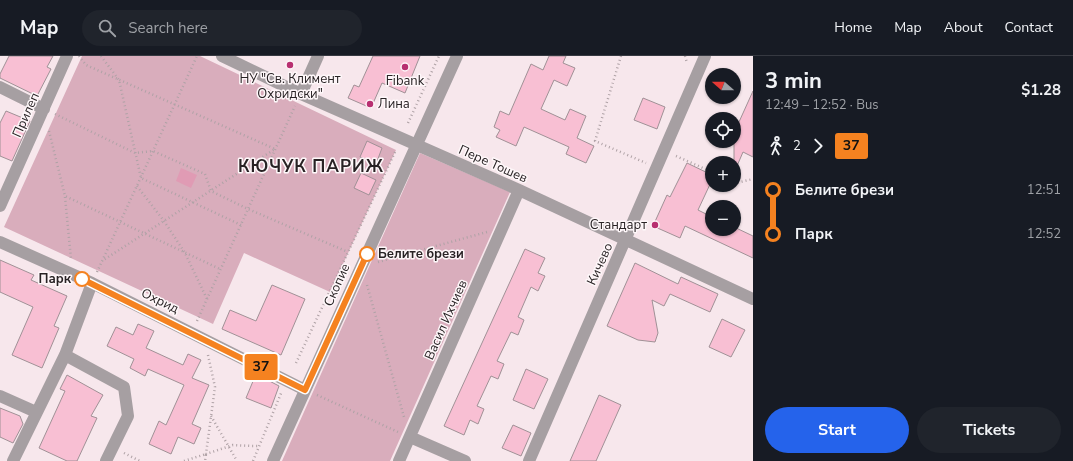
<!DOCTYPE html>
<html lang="en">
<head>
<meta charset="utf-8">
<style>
	:root { --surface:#171b24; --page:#20242c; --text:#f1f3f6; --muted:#9ea1a6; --line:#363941; --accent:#2563eb }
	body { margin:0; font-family:"Nunito Sans",sans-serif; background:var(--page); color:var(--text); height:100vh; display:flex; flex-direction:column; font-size:15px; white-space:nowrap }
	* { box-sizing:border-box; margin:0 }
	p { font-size:13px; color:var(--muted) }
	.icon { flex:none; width:22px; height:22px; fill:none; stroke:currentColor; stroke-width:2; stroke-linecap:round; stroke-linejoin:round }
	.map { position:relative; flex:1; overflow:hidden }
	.drawer { display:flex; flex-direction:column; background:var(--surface); width:320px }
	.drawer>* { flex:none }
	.badge { padding:0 8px; border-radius:3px; font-size:14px; line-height:26px }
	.needle { width:26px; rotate:291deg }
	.fabs { position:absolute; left:705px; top:12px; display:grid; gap:8px }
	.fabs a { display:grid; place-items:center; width:36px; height:36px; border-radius:50%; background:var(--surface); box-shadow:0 1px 3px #0004; font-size:20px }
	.map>.badge { position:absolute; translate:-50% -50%; box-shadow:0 0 0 2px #fff }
	.legs { display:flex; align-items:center; gap:6px; height:44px; padding:0 12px; font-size:13px }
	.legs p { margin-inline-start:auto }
	.summary { display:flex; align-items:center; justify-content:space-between; height:68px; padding:0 12px }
	h1 { font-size:22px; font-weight:700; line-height:30px }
	.button { display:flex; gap:8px; margin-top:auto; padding:8px 12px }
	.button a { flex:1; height:46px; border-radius:24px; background:var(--accent); color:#fff; font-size:16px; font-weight:700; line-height:46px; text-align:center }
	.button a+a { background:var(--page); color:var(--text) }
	ul { padding:0 12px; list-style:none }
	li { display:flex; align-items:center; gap:14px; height:44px; font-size:15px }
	li i { display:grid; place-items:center; width:6px; height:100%; margin:0 5px; background:currentColor }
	li i::after { content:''; width:10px; height:10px; margin:-5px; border:3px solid; border-radius:50%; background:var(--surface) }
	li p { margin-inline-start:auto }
	li:first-child i { background:linear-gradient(#0000 50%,currentColor 0) }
	li:last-child i { background:linear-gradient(currentColor 50%,#0000 0) }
	header { display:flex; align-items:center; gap:24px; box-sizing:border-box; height:56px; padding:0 20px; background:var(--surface); border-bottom:1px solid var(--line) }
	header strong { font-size:19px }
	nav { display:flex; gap:22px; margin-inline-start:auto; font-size:14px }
	.search { width:280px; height:36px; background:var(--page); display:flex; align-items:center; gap:10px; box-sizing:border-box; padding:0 14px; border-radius:22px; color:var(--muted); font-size:15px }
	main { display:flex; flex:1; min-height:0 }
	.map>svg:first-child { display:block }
	.green { fill:#d9adbc }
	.water { fill:#e09bb4 }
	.building { fill:#f8bfd3; stroke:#a09196 }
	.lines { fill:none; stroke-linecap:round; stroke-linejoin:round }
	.path { stroke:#afa2a6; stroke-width:2.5; stroke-dasharray:1 3; stroke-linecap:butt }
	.minor { stroke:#a69fa2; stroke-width:12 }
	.line-1-casing { stroke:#fff; stroke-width:9 }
	.line-1 { stroke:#f58220; stroke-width:6 }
	.poi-dot { fill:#b83071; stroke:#fef7f9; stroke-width:1.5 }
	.stop-1-dot { fill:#fff; stroke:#f58220; stroke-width:2 }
	.labels { text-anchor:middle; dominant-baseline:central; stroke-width:3; stroke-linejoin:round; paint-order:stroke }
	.poi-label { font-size:13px; fill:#282224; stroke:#fef7f9 }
	.street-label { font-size:13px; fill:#282224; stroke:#fef7f9 }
	.stop-label { font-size:13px; font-weight:bold; fill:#282224; stroke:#fef7f9; text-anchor:start }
	.district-label { font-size:17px; font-weight:bold; letter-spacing:1px; fill:#282224; stroke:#fef7f9 }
</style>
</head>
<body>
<header>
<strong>Map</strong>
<div class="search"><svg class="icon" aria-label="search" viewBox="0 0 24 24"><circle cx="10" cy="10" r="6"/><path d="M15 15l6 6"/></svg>Search here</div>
<nav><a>Home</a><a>Map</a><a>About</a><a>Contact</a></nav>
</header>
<main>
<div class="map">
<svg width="753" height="405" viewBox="0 0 753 405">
	<rect width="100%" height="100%" fill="#f7e7ec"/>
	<path class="green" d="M82,0h118l196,94 -66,142 -86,-39 -31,71 -209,-97z
		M420,97l90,39 -120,269h-108z"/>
	<path class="water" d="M181,112l16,7 -6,13 -15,-7z"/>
	<path class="building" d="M9,0h44l-6,11 4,2 -14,27 -37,-18v-4z
		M373,0h47l-15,37 -23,-10 -11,25 -23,-10 6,-13 5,2z
		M549,0h17l-3,7 12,5 -8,18 -13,-6 -13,29 24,11 5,-11 16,7 -9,22 17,8 -8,17 -20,-9 3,-7 -45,-20 -8,19 -20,-9 4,-7 -6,-3 6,-16 9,4 22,-51 12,6z
		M753,35v66l-10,-5 -9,21v-40z
		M643,42l22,9 -8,22 -23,-9z
		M6,55l24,10 -18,40 -12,-5v-33z
		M367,85l15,7 -6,16 -16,-7z
		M687,107l25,12v5l-14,30 14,7v12h22v-2l19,9v22l-68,-32 -5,12 -27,-12 14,-31 3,2z
		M361,117l15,7 -7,15 -15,-7z
		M525,193l20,9 -7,15 7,3 -7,15 -7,-4 -13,30 6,3 -6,15 -7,-3 -14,29 7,3 -6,15 -7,-3 -14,30 7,3 -6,15 -8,-4 -6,15 -20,-9z
		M0,204l34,15 -3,5 36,16 -13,30 5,2 -17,40 -30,-13 21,-48 -33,-15z
		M635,207l43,21 3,-7 37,17 -8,18 -40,-18 -6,12 -12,-6 6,33 -3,9 -17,-2 -31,-14z
		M272,229l33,14 -24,56 -59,-26 8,-19 26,11z
		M722,263l23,11 -14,27 -22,-10z
		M138,268l16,7 -8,17 37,17 5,-11 13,6 -9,18 17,7 -17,39 9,4 -7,16 -16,-7 -7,17 -22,-10 10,-23 7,4 18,-40 -36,-16 -3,7 -15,-8 4,-9 -27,-13 9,-19 17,8z
		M526,313l22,10 -14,30 -21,-9z
		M256,318l23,12 -8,22 -25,-10z
		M67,319l36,20 -12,21 6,2 -20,43h-10l-28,-13 26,-57 -5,-2z
		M599,339l22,10 -25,56h-26z
		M0,352l20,8 3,8 -10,19 -13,-6z
		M513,369l18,8 -10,23 -19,-8z"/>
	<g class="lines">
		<path class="path" d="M79,0l7,9 189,84 -173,112
			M101,0l18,24 22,98 100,47
			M621,0l-26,85 51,22
			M685,0l2,7
			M55,58l80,39 18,-2 52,23 6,17 37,18 100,43
			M408,67l31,-67
			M49,75l16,65 155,73
			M676,100l36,16
			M734,126l2,1 17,-4
			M137,130l27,35 21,32 22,46
			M65,141l6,62
			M378,206l109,-30
			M97,216l100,-216
			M367,229l37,132
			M197,265l98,-215
			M208,299l7,32 -9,67 27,-9 19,1h8
			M296,307l100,-213
			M317,339l81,37
			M211,360l26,45
			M124,397l16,8
			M184,405l22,-7 -1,7
			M253,405l29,-70"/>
		<path class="minor" d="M222,0l79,38 218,96 234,109
			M0,31l44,22
			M301,38l17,-38
			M0,150l67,-150
			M0,186l92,41 213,107
			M65,299l59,32 4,29 -22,45
			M0,340l36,16
			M410,381l55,24
			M13,405l52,-106 27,-72
			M273,405l184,-405
			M399,405l120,-271
			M529,405l176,-405"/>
	</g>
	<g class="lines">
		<defs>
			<path id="line-1" d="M82,223l223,111 62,-136"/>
		</defs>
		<use href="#line-1" class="line-1-casing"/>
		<use href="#line-1" class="line-1"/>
	</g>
	<g class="poi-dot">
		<circle cx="290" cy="9" r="4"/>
		<circle cx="405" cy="11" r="4"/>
		<circle cx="370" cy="48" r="4"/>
		<circle cx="655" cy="169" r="4"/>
	</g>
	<g class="stop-1-dot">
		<circle cx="367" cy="198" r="7"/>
		<circle cx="82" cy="223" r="7"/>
	</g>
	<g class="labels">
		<g class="poi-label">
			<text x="290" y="23">НУ "Св. Климент<tspan x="290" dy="15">Охридски"</tspan></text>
			<text x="405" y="25">Fibank</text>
			<text x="378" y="48" text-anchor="start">Лина</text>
			<text x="647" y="169" text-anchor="end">Стандарт</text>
		</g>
		<g class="street-label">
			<text transform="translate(26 59) rotate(-66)">Прилеп</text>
			<text transform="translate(493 108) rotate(24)">Пере Тошев</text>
			<text transform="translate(600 208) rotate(-66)">Кичево</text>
			<text transform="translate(337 229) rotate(-66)">Скопие</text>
			<text transform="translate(160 245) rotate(26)">Охрид</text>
			<text transform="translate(446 264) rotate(-66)">Васил Ихчиев</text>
		</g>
		<g class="stop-label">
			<text x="378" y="198">Белите брези</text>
			<text x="71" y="223" text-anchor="end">Парк</text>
		</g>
		<g class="district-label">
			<text x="311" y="110">КЮЧУК ПАРИЖ</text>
		</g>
	</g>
</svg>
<div class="fabs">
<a><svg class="needle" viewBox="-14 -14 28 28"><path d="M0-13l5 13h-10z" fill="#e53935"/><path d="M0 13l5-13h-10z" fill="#9ea1a6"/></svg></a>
<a><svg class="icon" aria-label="locate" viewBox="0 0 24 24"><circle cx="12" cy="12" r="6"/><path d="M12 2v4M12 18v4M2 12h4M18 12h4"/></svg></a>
<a>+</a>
<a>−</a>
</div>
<b class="badge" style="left:261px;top:311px;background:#f58220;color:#111">37</b>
</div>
<section class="drawer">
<div class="summary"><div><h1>3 min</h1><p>12:49 – 12:52 · Bus</p></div><b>$1.28</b></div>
<div class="legs"><svg class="icon" aria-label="walk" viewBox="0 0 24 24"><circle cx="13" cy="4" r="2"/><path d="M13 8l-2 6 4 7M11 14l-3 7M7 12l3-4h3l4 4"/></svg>2<svg class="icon" aria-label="forward" viewBox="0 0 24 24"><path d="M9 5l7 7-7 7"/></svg><b class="badge" style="background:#f58220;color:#111">37</b></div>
<ul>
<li><i style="color:#f58220"></i><b>Белите брези</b><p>12:51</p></li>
<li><i style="color:#f58220"></i><b>Парк</b><p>12:52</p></li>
</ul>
<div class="button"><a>Start</a><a>Tickets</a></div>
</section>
</main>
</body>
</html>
